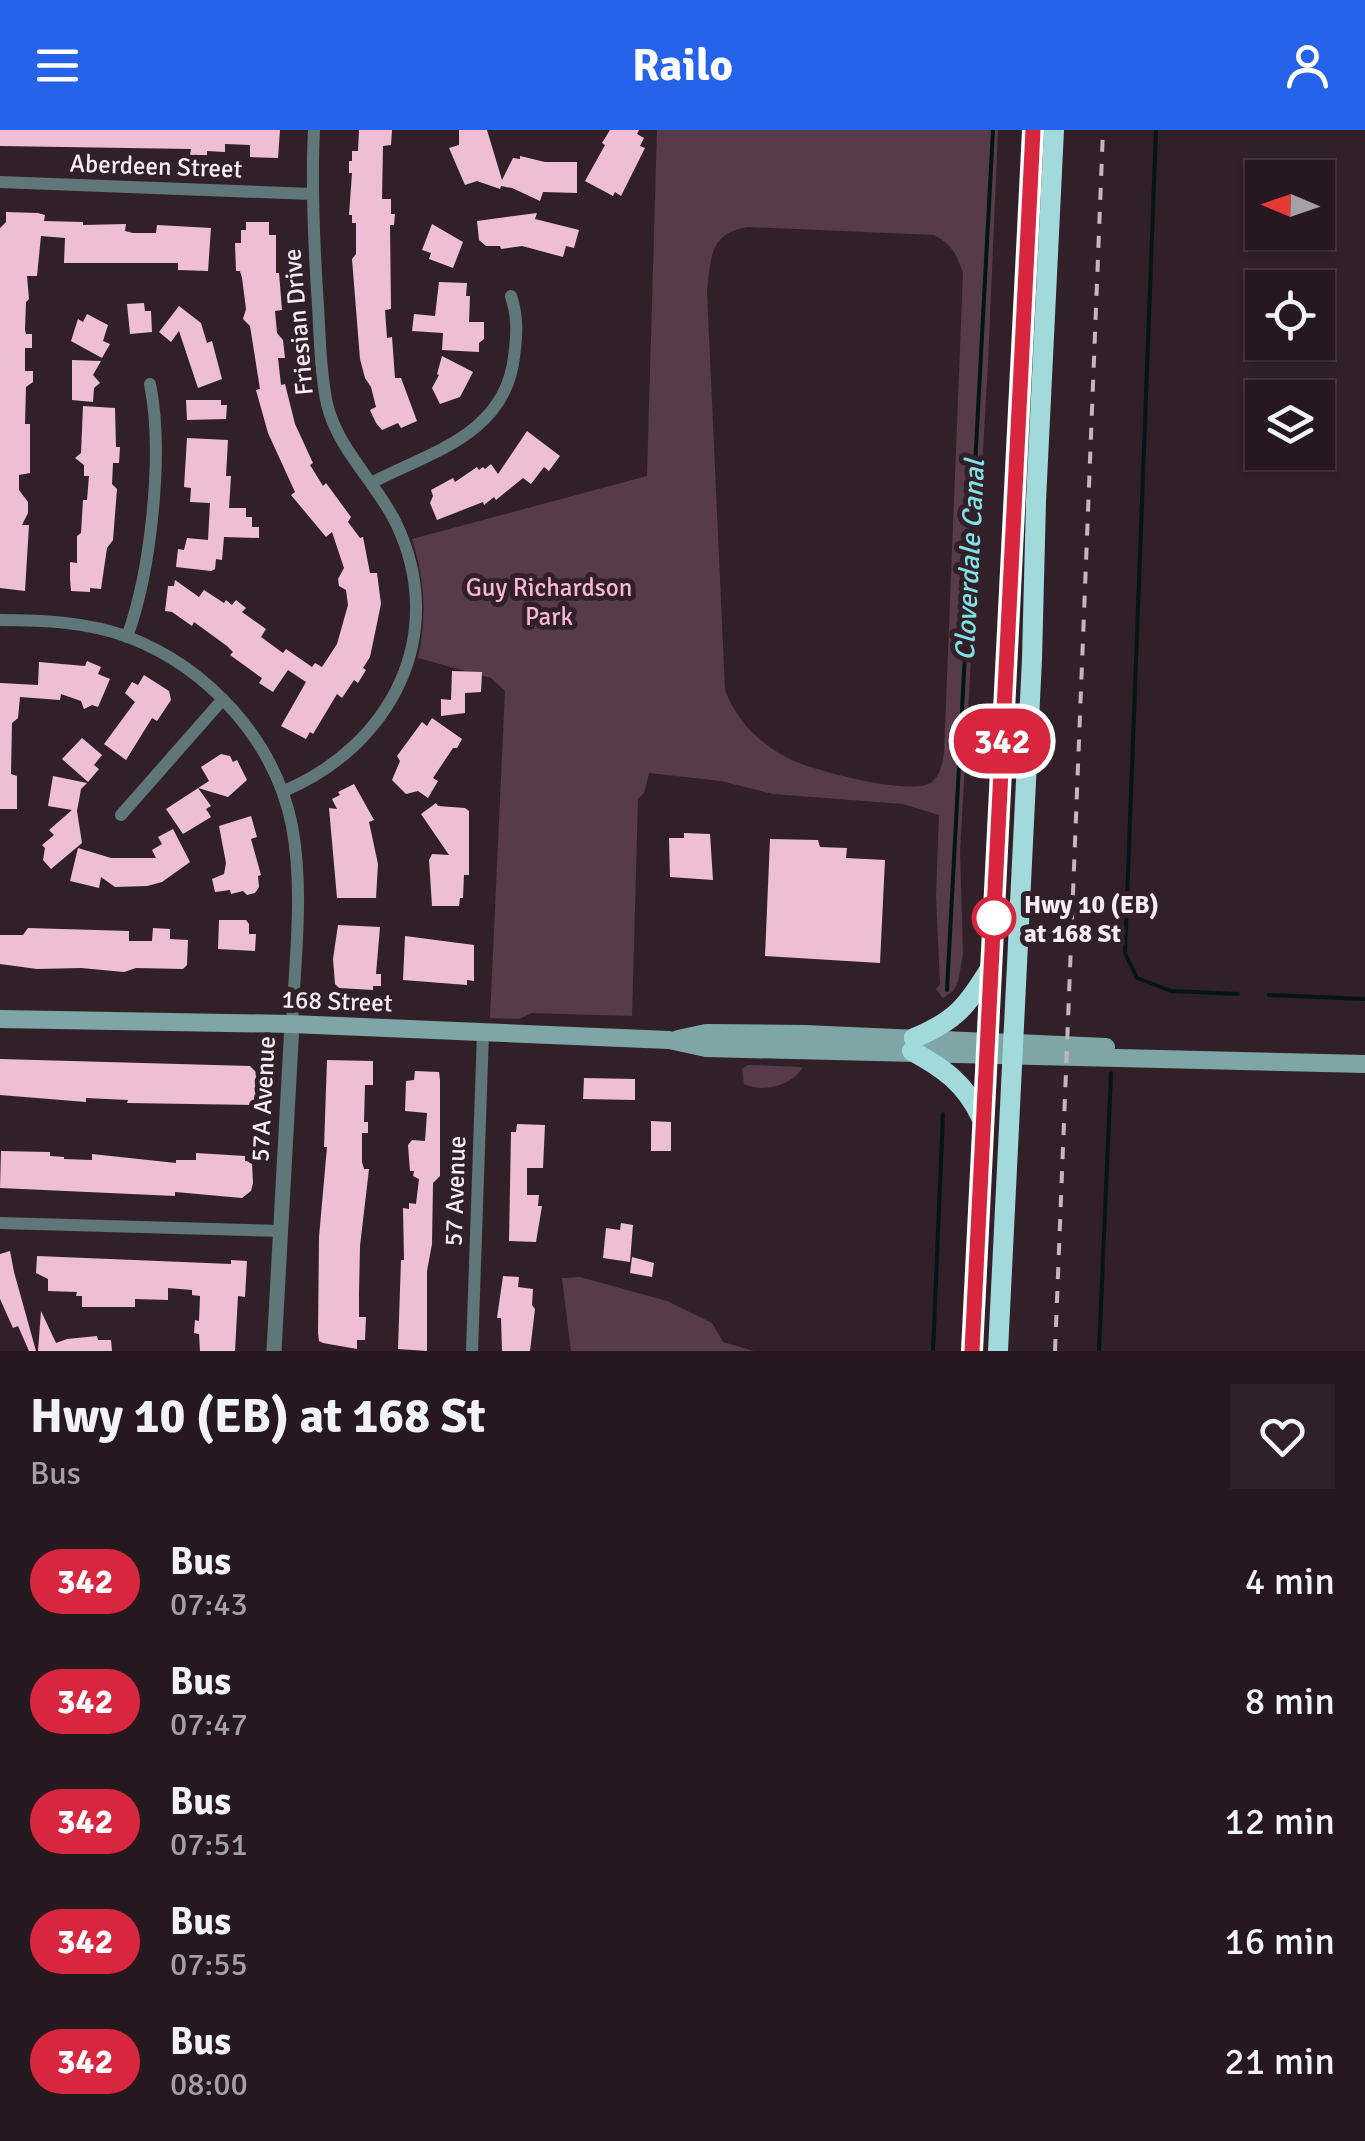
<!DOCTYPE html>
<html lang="en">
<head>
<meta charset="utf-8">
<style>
	:root { --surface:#26181f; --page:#2e2128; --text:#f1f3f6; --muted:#a4a0a4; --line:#42373d; --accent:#2563eb }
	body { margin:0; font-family:Signika,sans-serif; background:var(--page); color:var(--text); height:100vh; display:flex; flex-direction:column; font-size:38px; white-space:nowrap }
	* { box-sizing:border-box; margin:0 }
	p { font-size:32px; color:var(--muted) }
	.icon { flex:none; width:55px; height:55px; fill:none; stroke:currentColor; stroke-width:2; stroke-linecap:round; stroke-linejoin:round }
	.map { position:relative; height:1221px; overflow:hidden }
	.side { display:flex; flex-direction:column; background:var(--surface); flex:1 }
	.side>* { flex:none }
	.badge { padding:0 20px; border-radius:32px; font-size:35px; line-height:65px }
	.needle { width:65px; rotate:272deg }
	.controls { position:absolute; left:1245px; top:30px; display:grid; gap:20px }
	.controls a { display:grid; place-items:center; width:90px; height:90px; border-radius:0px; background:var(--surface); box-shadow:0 2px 8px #0004,0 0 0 2px var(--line); font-size:50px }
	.map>.badge { position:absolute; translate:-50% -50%; box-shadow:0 0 0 5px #fff }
	.round { display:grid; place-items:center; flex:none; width:105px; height:105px; border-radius:0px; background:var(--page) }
	.headline { display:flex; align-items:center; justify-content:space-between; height:170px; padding:0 30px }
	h1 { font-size:48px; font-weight:700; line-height:75px }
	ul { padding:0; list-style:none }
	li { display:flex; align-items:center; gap:30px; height:120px; padding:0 30px }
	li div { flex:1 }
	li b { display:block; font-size:38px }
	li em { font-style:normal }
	li .badge { min-width:110px; font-weight:700; text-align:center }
	header { display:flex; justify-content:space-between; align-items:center; height:130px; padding:0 30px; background:var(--accent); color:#fff; font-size:45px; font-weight:700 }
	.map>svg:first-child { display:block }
	.green { fill:#573b4a; fill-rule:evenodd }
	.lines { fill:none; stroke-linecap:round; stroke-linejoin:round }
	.stream { stroke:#041516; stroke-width:4 }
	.building { fill:#edbed6 }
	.minor { stroke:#5f7778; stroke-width:12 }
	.tertiary { stroke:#5f7778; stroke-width:15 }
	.secondary { stroke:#7fa6a7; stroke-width:18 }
	.trunk { stroke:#a2dadc; stroke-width:20 }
	.rail { stroke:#c4b6bd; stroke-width:4; stroke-dasharray:12 12; stroke-linecap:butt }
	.line-casing { stroke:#fff; stroke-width:22 }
	.line { stroke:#d7263d; stroke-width:15 }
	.stop-dot { fill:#fff; stroke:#d7263d; stroke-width:5 }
	.labels { text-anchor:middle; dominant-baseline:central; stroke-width:10; stroke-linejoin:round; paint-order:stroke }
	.street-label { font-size:25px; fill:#f9ecf3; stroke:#322029 }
	.park-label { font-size:25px; fill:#fab5d9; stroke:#322029 }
	.stop-label { font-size:25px; font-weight:bold; fill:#f9ecf3; stroke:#322029; text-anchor:start }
	.water-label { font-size:28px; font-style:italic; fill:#81e2e6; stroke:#322029 }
</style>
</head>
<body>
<header><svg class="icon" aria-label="menu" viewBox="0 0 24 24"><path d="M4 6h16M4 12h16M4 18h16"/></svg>Railo<svg class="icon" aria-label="person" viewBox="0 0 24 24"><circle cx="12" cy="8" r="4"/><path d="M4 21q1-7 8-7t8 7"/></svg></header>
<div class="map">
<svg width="1365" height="1221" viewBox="0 0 1365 1221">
	<rect width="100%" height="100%" fill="#322029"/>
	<path class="green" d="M657,0h341l-10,233 -28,489 3,102 -5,28 -5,9 -10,7 -7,-9 4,-5 -4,-88 3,-81 -36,-11 -130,-10 -52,-13 -72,-8 -5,20 -6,6 -6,217 -100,-3 -13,6 -29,-1 15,-327 -14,-13 -73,-20c9,-42 7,-78 -6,-119l235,-63zM748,97l186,8c18,9 23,20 29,38l-19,480c-2,11 -3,21 -12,29 -19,15 -115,-11 -138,-21 -9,-4 -19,-10 -27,-16 -20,-15 -33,-32 -42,-55l-18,-398c4,-34 2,-59 41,-65z
		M748,935l55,2c-11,19 -40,26 -59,17l-2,-15z
		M580,1147l87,24 45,22 11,19 31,9h-183l-9,-73z"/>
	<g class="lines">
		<path class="stream" d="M1156,0l-31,823 12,25 34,13 67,3
			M947,860l46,-860
			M1269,865l96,4
			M933,1221l10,-237
			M1099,1221l12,-278"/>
	</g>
	<path class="building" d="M0,0h280l-2,28 -28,-1v-12l-25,-1v8l-18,-1v4h-17l1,-6 -191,-3z
		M359,0h33l-1,15 -8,1 -1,53h9v15h4l-1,11h-4l1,84 -6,1 2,28 5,-1 3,41h6l16,43 -16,7 -3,-5 -16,7 -6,-7 -6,-13 6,-3 -5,-20 -6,-9 -5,-19 -8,-100 4,-5v-31h-4v-8h-3l3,-42h-3v-12h3v-10h6z
		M459,0h28l15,50 11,-22 7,1v-3l25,6h32v31l-34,-1 -3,9 -28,-13 -11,-2 -1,3 -23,-8 -12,4 -16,-37 10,-3z
		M610,0h29l-2,4 7,4 -4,8 5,2 -24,48 -6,-4 -2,4 -28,-15 20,-36 -3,-2z
		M6,82l32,1 7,2 -1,6 39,1v3l43,-1 -1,7 8,2h23l1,-8 54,3 -3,43 -30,-1v-7h-114l1,-25 -24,-2 -4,40h-10l2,23 -3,3 -1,28 1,4h6v14h-7v23h8v11l-7,5 -1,37h5v49l-11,2v15l9,12v11l-6,12h7l-4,66 -25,-3v-360l6,-6z
		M537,83l-2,6 44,11 -5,18 -8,-2 -3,11 -41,-11 -21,3 -1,-3h-14l-7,-6 -2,-19z
		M246,92h23v13h7v38h3l3,37 -7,1 2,22 6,7 2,18h-7l3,27 4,-1 10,40 18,39 -3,2 13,21 3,-3 25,34 -3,5 12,16 3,-1 7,36h7l4,31 -11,53 -7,11 3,2 -8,13 -4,-3 -12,18 -5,-4 -24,40 -3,-2 -4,7 -25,-13 25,-44 -18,-12 -15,22 -14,-9 3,-5 -3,-2 -29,-21 3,-3 -6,-6 -33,-24 -2,4 -20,-14 -7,-1 3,-25h6l1,-6 24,17 5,-7 20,13 2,-3 6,5 4,-5 10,8 -4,4 24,17 -5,8 22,16 3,-4 26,18 3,-4 7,4 15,-23 11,-39 -2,-15 -7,-4 -1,-7 6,-11 -12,-36 -6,5 -35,-42 4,-3 -27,-59 -12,-43 4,-1 -10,-63 -7,-7 3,-10 -4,-31 -2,-7h-4l-1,-28h6v-13h5z
		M432,94l31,18 -10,26 -24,-9 2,-6 -9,-3z
		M439,152l28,1 -1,13h4l-1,26h15v17l-5,4v9l-37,-2 1,-17 -31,-2 2,-17 21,2z
		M144,173l1,8h6l1,21 -22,2 -3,-30z
		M179,176l22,17 6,20 5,-2 10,38 -24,9 -19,-57 -8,11 -12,-10z
		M87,184l21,11 -5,16 7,3 -8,14 -31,-17 7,-22 5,3z
		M442,226l31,16 -13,25 -20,7 -8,-16 7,-13 -2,-1z
		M72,230l29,1 -8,14 7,8 -6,5 -1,14 -21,-2z
		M186,270h35v5h6l-1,14 -39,1z
		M83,276l32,2 1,39h4l-1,16h-6l-1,21 5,5 -4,51 -6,8 -6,41 -11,-1v4l-19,-1 -1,-12v-17l7,1v-27l4,-3 2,-33h4l2,-24h-5v-11l-9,-7 6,-5z
		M527,301l33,25 -11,15 -5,-4 -13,17 -8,-6 -27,22 -2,-3 -10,8 -1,-3 -46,18 -7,-17 3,-7 -2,-6 22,-12 2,4 22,-15 2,3 4,-3 2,2 6,-5 7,10z
		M187,308l41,2 -2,36h5l-2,32h17v9h6v10h7v11l-35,-1 -2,23 -6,-1 -1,10 -4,2 -35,-4 2,-18 6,1 3,-12 21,2 2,-37 -20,-1 1,-14 -7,-1z
		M87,531l14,6 -3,7 12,5 -12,28 -6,-2 -8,4 -3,-8 -20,-7 -1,6 -40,-3 -2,21 -6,5 -1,51 6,2v33h-17v-126l38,2 1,-23 46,4z
		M452,541l30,1 -1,20 -16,1v20l-24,3v-17l10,1z
		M144,545l25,16 2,9 -14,21 -5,-3 -26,42 -22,-16 31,-42 -10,-9 7,-11 6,3z
		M432,588l30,21 -5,9h-4l-20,30 5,3 -10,17 -10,-7 -12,3 -14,-14 8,-19 -3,-5 25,-34 5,4z
		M82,608l20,17 -8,10 5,4 -11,13 -26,-23z
		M221,624l9,2 3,6 4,-2 10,20 -19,17 -30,-9 13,18 -5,3 5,8 -28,17 -17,-25 43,-28 -8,-14z
		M53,646l34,7 -6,6 -4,22 5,32 -31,26 -8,-9 2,-12 -3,-3 12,-10 -5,-5 23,-20 -24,-4z
		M354,654l20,36 -5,2 9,42 -2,34h-39l-8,-90 8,1 -5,-10 8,-4 -2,-3z
		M436,673l2,3 27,2 4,3v64h-5l-1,23h-3l-1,8h-27l-3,-46 3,-6 17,1 -28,-41z
		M251,686l6,21 -6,2 10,36 -3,1 1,11 -4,6 -8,2 -4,-4 -12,3 -1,-4 -15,2 -3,-13 12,-5 2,-11 -7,-37z
		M173,699l17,33 -28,20 -15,4 -32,1 -14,-10 -2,11 -29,-7 8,-33 33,10h45l-4,-8 10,-6 -4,-7z
		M684,703l26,1 3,46 -43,-3 -1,-39h15z
		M770,709l48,1 2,7 27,1 -1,10 39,2 -5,103 -115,-7z
		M219,790h27l3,4v10h7l-1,17 -37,-2z
		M338,795l42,2 -4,47h5v12h-8v4l-34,-2 -4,-4 -2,-25z
		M28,798l101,3v10h23l1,-13 17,1v10l18,1 -1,25 -4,4 -47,-1 -12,4 -43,-4 -44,1 -37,-5v-29h23z
		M405,806l69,9v36l-7,-1v5l-64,-5z
		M0,929l250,7 7,7 -2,32 -128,-2 1,-3 -42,-2v4l-86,-7z
		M327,930l46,1v24h-8l-1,37h4v11h-6v29l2,7h5l-9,77 -1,47v24h7l-1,23h-8v9l-34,-6 -4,-2 -1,-8 1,-96 8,-90h-3z
		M415,941l24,1 1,8v96l-7,7 -1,61 -5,27v80l-29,-2 3,-89h3l-1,-52 6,1v-6l7,1 3,-25 -6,-3 1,-5h-4l-2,-26 4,-5 13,1 2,-28 -22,-2 1,-30 8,-1z
		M584,948l51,1v21l-52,-1z
		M651,991l20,1v29h-20z
		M517,994l28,1 -2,43h-16v27h12l-1,11h4l-6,36 -27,-1 2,-109h5z
		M1,1021l49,1v4l14,1v2l28,1v-6l84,9v-3h20v-7l49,3v5l7,1 1,21 -2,8 -9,7 -67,-6v4l-175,-8z
		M621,1093l12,2 -3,37 -27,-4 3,-30 14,2z
		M10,1121l4,21 22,79h-7l-11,-25 -5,2 -13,-29v-45z
		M37,1126l194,8v-4l16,1 -2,36 -7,-1 -3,55h-35l-1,-17 -5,-1 1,-13 4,1 1,-25 -8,-1v-5l-24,-2v12l-33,-1v8h-53v-11h-6l1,-4 -29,-1v-12l-12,-6z
		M632,1127l22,6 -2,14 -22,-4z
		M503,1146l16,1 -1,10 15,2 -1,16 3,4 -5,42h-28l-1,-33h-4z
		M41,1181l15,32 11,-4 30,-3 1,4h13l1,11h-74z"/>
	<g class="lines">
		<path class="minor" d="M0,52l311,12
			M371,353c59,-31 134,-48 143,-126 3,-22 4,-40 -3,-61
			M0,490c43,0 88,2 128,17 81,31 147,104 164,189 12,64 3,133 0,198
			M127,507c24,-66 37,-184 23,-253
			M284,661c108,-46 165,-157 112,-268 -20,-41 -58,-73 -69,-119 -7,-32 -7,-66 -9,-98 -4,-59 -7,-117 -4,-176
			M121,685l102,-116
			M0,1093l281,8
			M472,1221l11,-319"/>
		<path class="tertiary" d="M274,1221l18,-327"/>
		<path class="secondary" d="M0,889l292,5 377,16 37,8 659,16
			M678,909l28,-6 98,1 302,13"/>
		<path class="trunk" d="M914,908c42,-17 54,-33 77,-71
			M912,921c31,17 53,32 69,66
			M972,1221l61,-1221
			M998,1221l34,-692 4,-158 18,-371"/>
		<path class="rail" d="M1055,1221l48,-1221"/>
	</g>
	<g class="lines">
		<defs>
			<path id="line" d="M972,1221l61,-1221"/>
		</defs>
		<use href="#line" class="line-casing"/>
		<use href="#line" class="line"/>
	</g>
	<circle class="stop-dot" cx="994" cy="788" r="20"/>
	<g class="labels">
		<g class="street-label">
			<text transform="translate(156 36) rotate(2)">Aberdeen Street</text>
			<text transform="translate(298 192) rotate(-95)">Friesian Drive</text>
			<text transform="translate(337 871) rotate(2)">168 Street</text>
			<text transform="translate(263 969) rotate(-87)">57A Avenue</text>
			<text transform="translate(455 1061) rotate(-88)">57 Avenue</text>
		</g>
		<g class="park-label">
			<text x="549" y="457">Guy Richardson<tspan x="549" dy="29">Park</tspan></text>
		</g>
		<g class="stop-label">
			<text x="1024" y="774">Hwy 10 (EB)<tspan x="1024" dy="29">at 168 St</tspan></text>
		</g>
		<g class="water-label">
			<text transform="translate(970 430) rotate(-87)">Cloverdale Canal</text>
		</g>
	</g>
</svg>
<div class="controls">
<a><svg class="needle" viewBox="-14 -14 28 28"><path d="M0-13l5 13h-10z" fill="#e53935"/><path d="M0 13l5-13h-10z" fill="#a4a0a4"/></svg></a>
<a><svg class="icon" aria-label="locate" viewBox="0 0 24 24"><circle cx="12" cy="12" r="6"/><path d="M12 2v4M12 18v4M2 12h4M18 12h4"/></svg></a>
<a><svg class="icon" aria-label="layers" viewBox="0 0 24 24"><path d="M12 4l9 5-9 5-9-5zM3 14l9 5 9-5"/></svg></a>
</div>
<b class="badge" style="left:1002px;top:611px;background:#d7263d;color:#fff">342</b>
</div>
<section class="side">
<div class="headline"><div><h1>Hwy 10 (EB) at 168 St</h1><p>Bus</p></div><a class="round"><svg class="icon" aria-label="heart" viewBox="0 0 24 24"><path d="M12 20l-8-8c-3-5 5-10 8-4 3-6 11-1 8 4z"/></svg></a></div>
<ul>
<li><span class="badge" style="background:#d7263d;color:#fff">342</span><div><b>Bus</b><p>07:43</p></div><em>4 min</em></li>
<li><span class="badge" style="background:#d7263d;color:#fff">342</span><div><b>Bus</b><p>07:47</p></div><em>8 min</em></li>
<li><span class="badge" style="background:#d7263d;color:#fff">342</span><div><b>Bus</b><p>07:51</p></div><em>12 min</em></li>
<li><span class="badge" style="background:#d7263d;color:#fff">342</span><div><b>Bus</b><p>07:55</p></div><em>16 min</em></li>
<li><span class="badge" style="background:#d7263d;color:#fff">342</span><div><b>Bus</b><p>08:00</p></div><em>21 min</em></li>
</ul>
</section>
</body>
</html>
